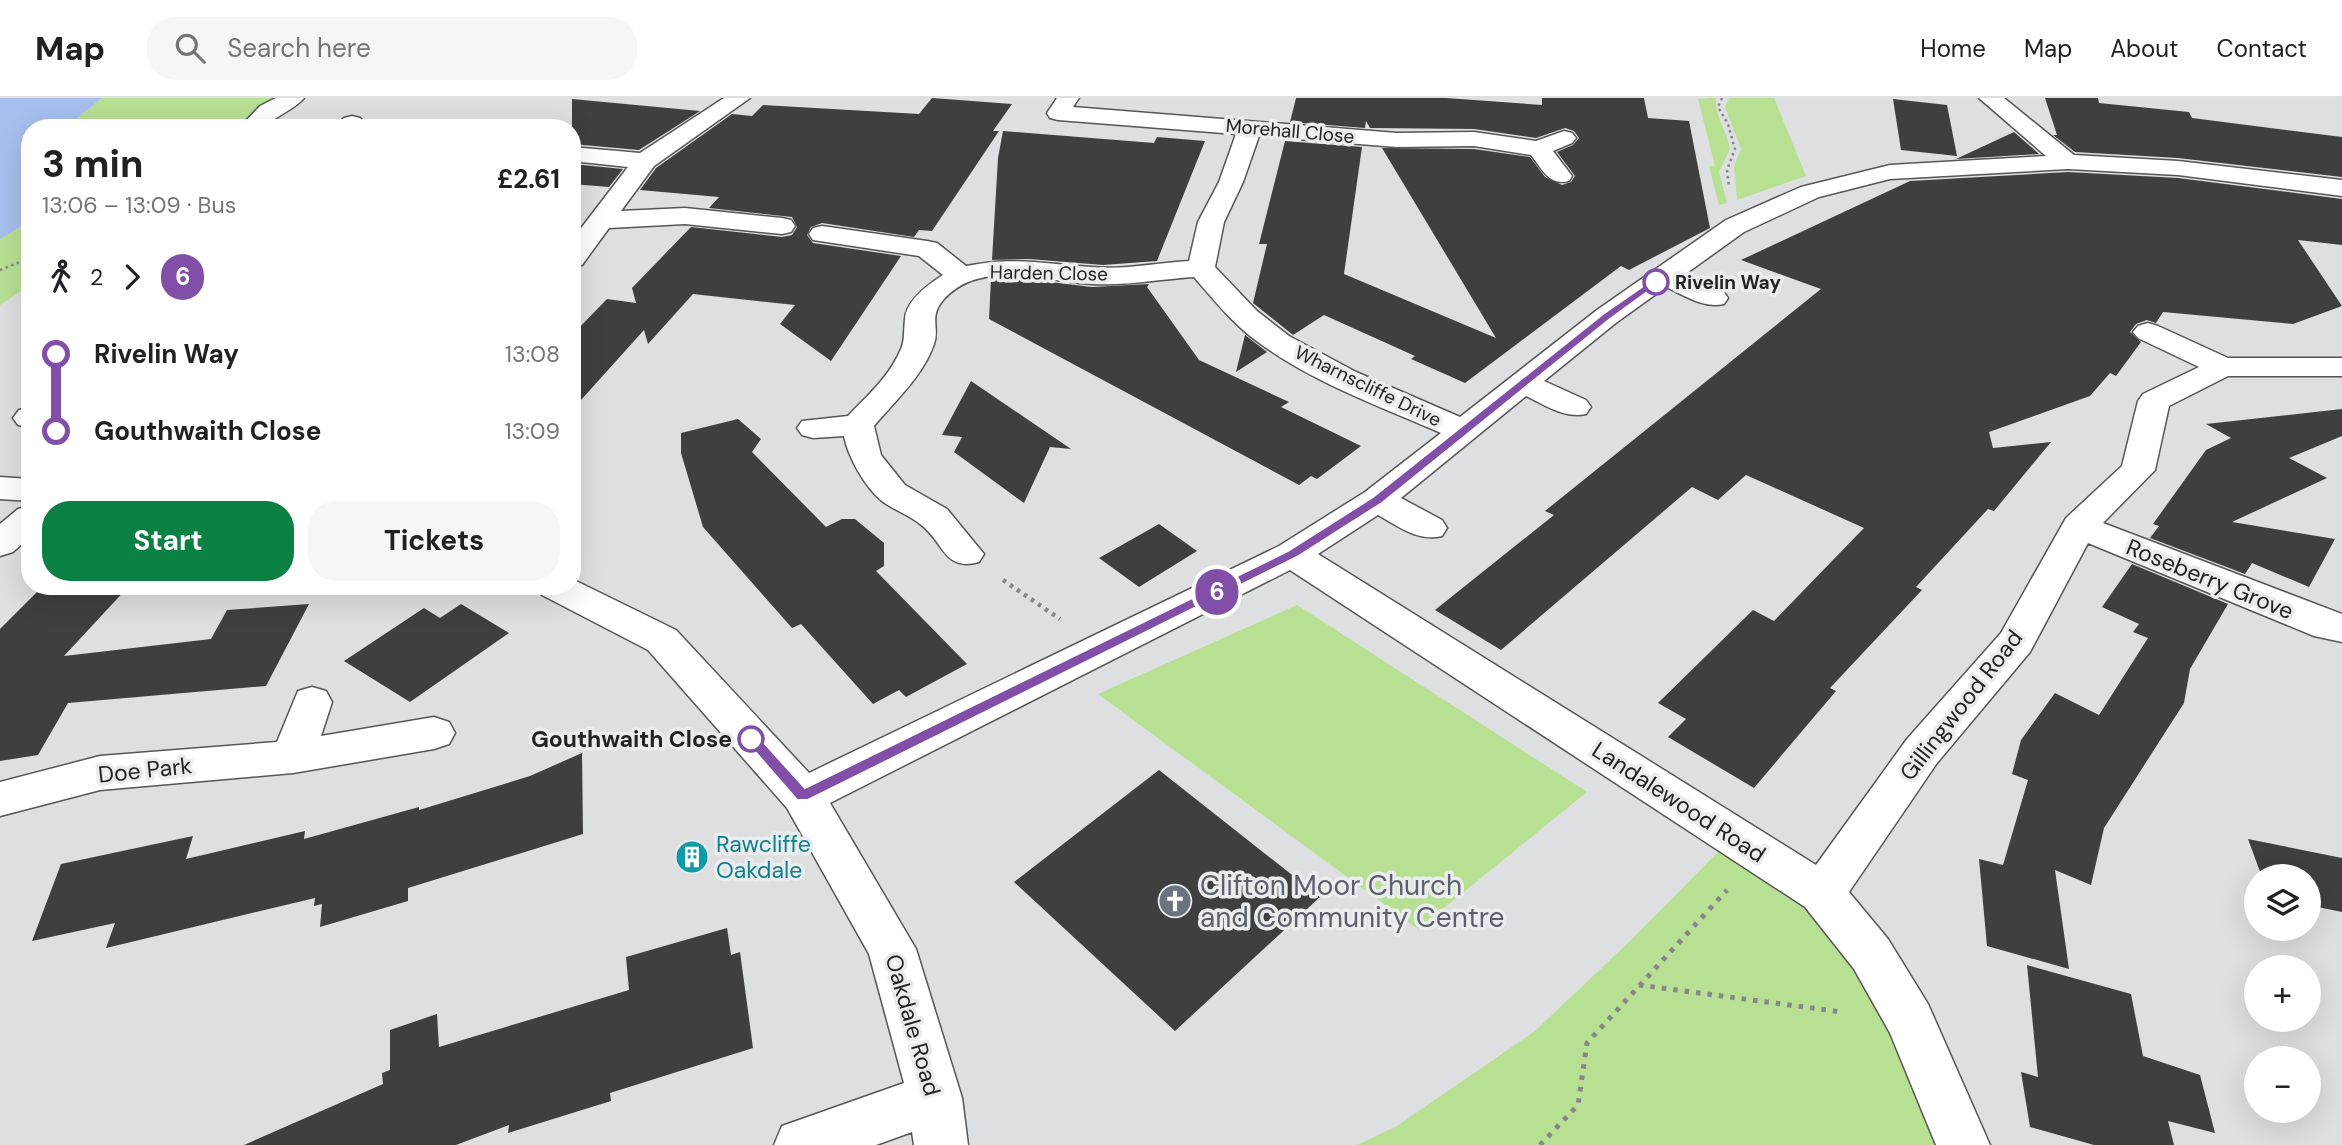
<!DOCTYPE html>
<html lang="en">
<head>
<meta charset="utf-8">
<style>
	:root { --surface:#fff; --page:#f6f6f6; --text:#202124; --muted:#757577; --line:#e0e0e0; --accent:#0b8043 }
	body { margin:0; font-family:"DM Sans",sans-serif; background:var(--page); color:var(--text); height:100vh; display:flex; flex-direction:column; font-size:26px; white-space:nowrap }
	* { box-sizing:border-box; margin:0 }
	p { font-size:23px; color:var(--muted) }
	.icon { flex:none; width:38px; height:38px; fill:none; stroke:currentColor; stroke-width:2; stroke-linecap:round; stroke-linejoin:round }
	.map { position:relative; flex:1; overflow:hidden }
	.sheet { position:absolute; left:21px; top:21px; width:560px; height:476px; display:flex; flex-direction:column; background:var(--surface); border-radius:28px; box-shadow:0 7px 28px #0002 }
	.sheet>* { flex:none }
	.badge { padding:0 14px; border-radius:23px; font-size:24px; line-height:46px }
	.buttons { position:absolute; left:2244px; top:766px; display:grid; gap:14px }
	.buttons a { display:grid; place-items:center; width:77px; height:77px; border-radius:50%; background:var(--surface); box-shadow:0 7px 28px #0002; font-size:35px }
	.map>.badge { position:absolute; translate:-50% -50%; box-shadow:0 0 0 4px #fff }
	.legs { display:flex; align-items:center; gap:10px; height:77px; padding:0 21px; font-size:23px }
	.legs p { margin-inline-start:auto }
	.overview { display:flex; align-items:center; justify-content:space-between; height:119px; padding:0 21px }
	h1 { font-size:38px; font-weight:700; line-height:52px }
	.cta { display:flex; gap:14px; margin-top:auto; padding:14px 21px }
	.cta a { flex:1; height:80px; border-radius:28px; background:var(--accent); color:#fff; font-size:28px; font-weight:700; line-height:80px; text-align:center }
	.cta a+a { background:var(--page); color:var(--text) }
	ul { padding:0 21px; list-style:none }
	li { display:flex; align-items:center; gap:24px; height:77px; font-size:26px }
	li i { display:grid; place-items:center; width:10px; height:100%; margin:0 9px; background:currentColor }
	li i::after { content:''; width:18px; height:18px; margin:-9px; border:5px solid; border-radius:50%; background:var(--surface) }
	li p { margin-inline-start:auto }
	li:first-child i { background:linear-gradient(#0000 50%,currentColor 0) }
	li:last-child i { background:linear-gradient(currentColor 50%,#0000 0) }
	header { display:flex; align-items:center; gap:42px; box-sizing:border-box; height:98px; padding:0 35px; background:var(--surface); border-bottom:2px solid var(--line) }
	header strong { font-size:33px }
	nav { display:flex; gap:38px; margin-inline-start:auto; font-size:24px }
	.search { width:490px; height:63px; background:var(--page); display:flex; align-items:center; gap:18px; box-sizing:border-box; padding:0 24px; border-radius:28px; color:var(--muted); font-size:26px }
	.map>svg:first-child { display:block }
	.green { fill:#b7e093 }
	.water { fill:#a7bfef }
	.building { fill:#3f3f40 }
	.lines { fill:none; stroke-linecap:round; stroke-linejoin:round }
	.minor-casing { stroke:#565657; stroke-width:3 }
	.path-far2 { stroke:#868788; stroke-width:2.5; stroke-dasharray:2.5 3.5; stroke-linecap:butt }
	.path-far1 { stroke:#868788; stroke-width:4.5; stroke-dasharray:3.5 5; stroke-linecap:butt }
	.path { stroke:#868788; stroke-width:5; stroke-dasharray:4.5 7; stroke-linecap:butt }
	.minor { fill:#fff; fill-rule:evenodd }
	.line-1 { fill:#824fa8; stroke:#fff; stroke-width:2 }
	.stop-1-dot { fill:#fff; stroke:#824fa8; stroke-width:3.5 }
	.labels { text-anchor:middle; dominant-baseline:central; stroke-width:7; stroke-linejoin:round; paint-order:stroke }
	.far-street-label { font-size:19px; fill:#232324; stroke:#ebeced }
	.far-stop-label { font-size:19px; font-weight:bold; fill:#232324; stroke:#ebeced; text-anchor:start }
	.street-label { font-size:23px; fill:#232324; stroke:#ebeced }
	.stop-label { font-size:23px; font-weight:bold; fill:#232324; stroke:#ebeced; text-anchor:end }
	.culture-label { font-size:23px; fill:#0d838f; stroke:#ebeced; text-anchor:start }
	.near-worship-label { font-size:28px; fill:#5b616d; stroke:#ebeced; text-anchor:start }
</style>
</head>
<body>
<header>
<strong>Map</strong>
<div class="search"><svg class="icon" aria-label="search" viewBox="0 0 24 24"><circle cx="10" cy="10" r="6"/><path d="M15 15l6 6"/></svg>Search here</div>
<nav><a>Home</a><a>Map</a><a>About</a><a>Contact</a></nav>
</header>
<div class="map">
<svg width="2342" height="1047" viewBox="0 0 2342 1047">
	<rect width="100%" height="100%" fill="#dedfe0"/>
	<path class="green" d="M102,0h178l-46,30h-169z
		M1711,0h5c-2,17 11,33 14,51l-11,23 8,31 -8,2 -10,-39h6l-17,-67z
		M1729,0h45l32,78 -69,24 -3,-34 7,-17 -16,-42z
		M30,123v64l-30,20v-66z
		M1297,507l290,187 -169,137 -320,-235z
		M1726,746l41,27 91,84 87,190h-588l40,-19 138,-95 95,-90z"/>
	<path class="water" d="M0,0h102l-37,30h-35v93l-30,18z"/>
	<path class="building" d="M932,0l80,6 -19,27h6l-67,100 -13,-1 -5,7 -92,-14 -11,4 -4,8 6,8 88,13 -70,105 -51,-37 15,-19 -102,-11 -45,50 -4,-14 -72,80v-75l35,-36 29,4 -4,-15 59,-61 91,10 10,-2 5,-8 -5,-10 -83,-9 10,-11 -79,-7 16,-22 76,-54 20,2 11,-11 156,9z
		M1296,0h150l96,7v-7h102l4,20 41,3 21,107 -81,42 -8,-4 -156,117 -54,-24 4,-3 -91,-41 -31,20 -40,-32 14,-59h-8l26,-103 77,6 -18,127 152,64 -114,-190 92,1 56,8 15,20 17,8 9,-3 4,-6 -18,-24 16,-7 6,-7 -5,-7 -9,-3 -29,10 -62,-9 -104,-1 -4,-7 -1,7 -75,-6z
		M2045,0h53l1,5 90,9 3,6 150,19v40l-164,-19 -103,-6 -22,-17h4z
		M572,1l128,12 -61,39 -67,-6z
		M1893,1l54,6 10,51 -56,-6z
		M1003,33l151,12 3,-6 48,4 -48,120 -54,4 -74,-6 -37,1 6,-102z
		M2014,34l25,22 -83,5z
		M572,66l51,5 -14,18 -37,-3z
		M2068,74l110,6 164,21v46l-44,-5 44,66 -49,18 -130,-12 -7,11 -9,-3 -11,4 -6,8 11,10 -25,34 -6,-3 -20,23 -101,36 4,16 58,-6 -57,69 -6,-2 -72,78 6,3 -92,98 6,3 -82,97 -86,-51 18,-18 -28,-16 95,-93 21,11 90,-93 -118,-53 -28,25 -26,-13 -191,163 -66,-40 119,-95 -9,-4 276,-222 -80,-29 169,-79z
		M1015,180l77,9 57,-3 -2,3 52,73 90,42 -8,5 80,39 -44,33 -6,-3 -12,9 -310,-166 2,-40z
		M1245,237l22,17 -31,20z
		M971,283l100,68 -21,-2 -26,56 -70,-51 8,-15 -20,-2z
		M2342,311v27l-53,22 38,20 -95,44 103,17 -26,48 -57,-24 -7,11 -95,-36 9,-12 -6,-2 53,-74 25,-12 -25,-14z
		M738,321l23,20 -9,13 74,75 16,-8h13l29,24v23l-8,5 91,93 -61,33 -7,-7 -26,14 -72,-80 -9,4 -89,-101 -22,-74v-20z
		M1159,426l38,27 -58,36 -40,-29z
		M2132,466l96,40 -38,65 -6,34 -80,125 -13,57 -36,-15 14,99 -82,-23 -8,-87 24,6 25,-85 -16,-6 9,-34 34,-47 44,22 49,-77 -15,-6 6,-8 -37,-17z
		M43,488h86l-65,70 147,-17 16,-29 82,-6 -43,82 -198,17 -30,52 -38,6v-132z
		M461,506l48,29 -99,69 -66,-41 80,-53 16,10z
		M582,655l1,81 -175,54v13l-88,26 2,-23 -8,2 1,-8 -209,50 9,-25 -83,18 29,-77 132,-28 -7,23 119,-28 -1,8 115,-32v3l111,-34z
		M1159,672l161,127 -145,134 -161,-149z
		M2248,741l94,19v54l-34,-7v-28h-46z
		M727,830l4,27 9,-3 13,96 -143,45 1,8 -103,32 1,-8 -53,20h-212l139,-61 -1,-11 8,-3v-40l47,-16 2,33 190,-57 -3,-33z
		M2027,867l104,29 12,62 57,19 15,58 -47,-12 6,24h-80l-64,-18 -9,-55 17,5z"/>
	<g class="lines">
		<defs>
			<path id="minor" d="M276,0h28c-9,11 -29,18 -40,30h-25l21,-22z
				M724,0h26l-96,68 -33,45 64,-3 97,10 9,2 4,6 -4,6 -9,2 -97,-10 -76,4 -27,37 -10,2v-27l56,-73 -56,-6v-14l68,6z
				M1057,0h22l-6,9 324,26 77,-1 62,9 28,-10 8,2 4,5 -4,5 -19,8 19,25 -3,5c-20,5 -27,-12 -38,-26l-57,-9 -77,1 -138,-11 -16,46 -19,40 -9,45 42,44 32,25 67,36 104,45 137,-107 129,-90 75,-33 89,-22 156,-9 -67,-58h25l70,57 104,6 164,19v16l-164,-21 -110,-6 -178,10 -71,18 -75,35 -60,43 40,17 4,6 -4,6c-20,5 -40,-9 -58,-17l-49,35 -73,59 42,19 5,7 -5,7c-21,5 -41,-9 -60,-18l-125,102 41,22 5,8 -5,8c-24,6 -44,-10 -64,-21l-60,39 498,311 91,-126 94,-106 65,-115 56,-52 16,-65 5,-7 56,-27 -61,-29 -5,-6 5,-6 10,-3 10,3 70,32h114v18h-114l-59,30 -14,64 -52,53 239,91v28l-28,-6 -226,-93 -58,109 -93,111 -88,129 39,47 40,65 62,141h-54l-46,-112 -36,-64 -49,-62 -515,-337 -460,233 86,146 46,149 6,47h-54l-2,-13 -36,13h-102l8,-19 122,-43 -35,-129 -82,-146 -139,-158 -106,-55 -6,-9h36v-7l104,51 133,143 470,-227 86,-54 76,-59c-62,-27 -129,-51 -183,-91 -25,-18 -44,-42 -64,-65 -33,2 -68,9 -102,7 -46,-2 -111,-26 -148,15 -16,18 -4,28 -10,45 -11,32 -39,57 -60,82l7,29 24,30 42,24 37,45 -5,8c-36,10 -35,-21 -59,-38 -11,-9 -26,-14 -38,-23 -17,-14 -34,-44 -38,-65l-31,2 -11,-3 -5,-7 5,-7 46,-5c16,-17 36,-35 47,-55 11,-19 8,-21 10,-42 1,-19 24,-35 38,-44l-24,-19 -106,-16 -4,-6 4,-6 9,-2 105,15 10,2 29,23c50,-10 77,-2 125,1 32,3 66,-4 98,-6l9,-39 21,-40 17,-48 -178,-14 -8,-2 -3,-5z
				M352,18l8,2 4,5 -4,5h-26l10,-10z
				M30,309v20l-12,-2 -5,-7 6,-8z
				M0,379l30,2v22l-30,-2z
				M30,408v31l-17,15 -13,4v-32l18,-15z
				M312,589l14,4 6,11 -11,34 113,-19 15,5 6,11 -6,11 -15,5 -141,24 -193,17 -100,26v-34l100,-26 177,-14 21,-51z"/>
		</defs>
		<use href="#minor" class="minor-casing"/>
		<path class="path-far2" d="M1722,0l-4,9 10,17 7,25 -8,21 2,17
			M0,172l30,-12"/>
		<path class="path-far1" d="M1003,482l57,39"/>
		<path class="path" d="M1639,887l203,27
			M1540,1047l38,-40 9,-62 140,-153"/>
		<use href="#minor" class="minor"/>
	</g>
	<path class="line-1" d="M1652,182l9,2 -51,37 -228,184 -85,54 -489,243h-11l-53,-61 2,-4h11l48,53 483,-237 85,-54 230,-183z"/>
	<defs>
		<symbol id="building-disc" viewBox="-11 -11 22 22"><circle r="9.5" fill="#0f9aa8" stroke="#ebeced"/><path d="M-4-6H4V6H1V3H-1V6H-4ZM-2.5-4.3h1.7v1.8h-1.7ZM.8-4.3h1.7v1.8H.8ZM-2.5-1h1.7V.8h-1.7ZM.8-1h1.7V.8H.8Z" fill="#fff"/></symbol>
		<symbol id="church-disc" viewBox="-11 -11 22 22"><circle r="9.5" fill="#6b7280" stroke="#ebeced"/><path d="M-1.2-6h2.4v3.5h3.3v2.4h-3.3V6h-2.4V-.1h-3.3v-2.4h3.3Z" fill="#fff"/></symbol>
	</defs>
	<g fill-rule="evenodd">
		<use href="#building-disc" x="673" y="740" width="38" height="38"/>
		<use href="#church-disc" x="1156" y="784" width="38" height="38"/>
	</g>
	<g class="stop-1-dot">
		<circle cx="1656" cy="184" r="12"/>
		<circle cx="751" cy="641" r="12"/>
	</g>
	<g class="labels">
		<g class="far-street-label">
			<text transform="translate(1290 33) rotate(5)">Morehall Close</text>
			<text transform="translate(1049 175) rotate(1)">Harden Close</text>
			<text transform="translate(1368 288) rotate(26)">Wharnscliffe Drive</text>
		</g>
		<g class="far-stop-label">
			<text x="1675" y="184">Rivelin Way</text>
		</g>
		<g class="street-label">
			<text transform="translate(2210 481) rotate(22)">Roseberry Grove</text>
			<text transform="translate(1961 607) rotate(-52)">Gillingwood Road</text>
			<text transform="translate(145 672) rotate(-6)">Doe Park</text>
			<text transform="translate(1679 704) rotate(33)">Landalewood Road</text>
			<text transform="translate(913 927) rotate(74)">Oakdale Road</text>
		</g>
		<g class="stop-label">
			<text x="732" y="641">Gouthwaith Close</text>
		</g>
		<g class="culture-label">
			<text x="716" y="746">Rawcliffe<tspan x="716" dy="26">Oakdale</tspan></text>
		</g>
		<g class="near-worship-label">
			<text x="1200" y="787">Clifton Moor Church<tspan x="1200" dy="32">and Community Centre</tspan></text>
		</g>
	</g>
</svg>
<div class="buttons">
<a><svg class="icon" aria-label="layers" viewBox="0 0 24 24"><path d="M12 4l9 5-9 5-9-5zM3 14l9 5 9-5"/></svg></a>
<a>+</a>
<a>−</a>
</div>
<b class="badge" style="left:1217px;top:494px;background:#824fa8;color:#fff">6</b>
<section class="sheet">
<div class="overview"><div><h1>3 min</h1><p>13:06 – 13:09 · Bus</p></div><b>£2.61</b></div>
<div class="legs"><svg class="icon" aria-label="walk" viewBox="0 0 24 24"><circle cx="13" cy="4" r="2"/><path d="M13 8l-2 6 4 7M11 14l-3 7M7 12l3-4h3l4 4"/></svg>2<svg class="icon" aria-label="forward" viewBox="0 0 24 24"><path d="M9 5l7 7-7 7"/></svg><b class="badge" style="background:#824fa8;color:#fff">6</b></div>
<ul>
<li><i style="color:#824fa8"></i><b>Rivelin Way</b><p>13:08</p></li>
<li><i style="color:#824fa8"></i><b>Gouthwaith Close</b><p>13:09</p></li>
</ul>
<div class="cta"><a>Start</a><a>Tickets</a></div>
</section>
</div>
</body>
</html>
